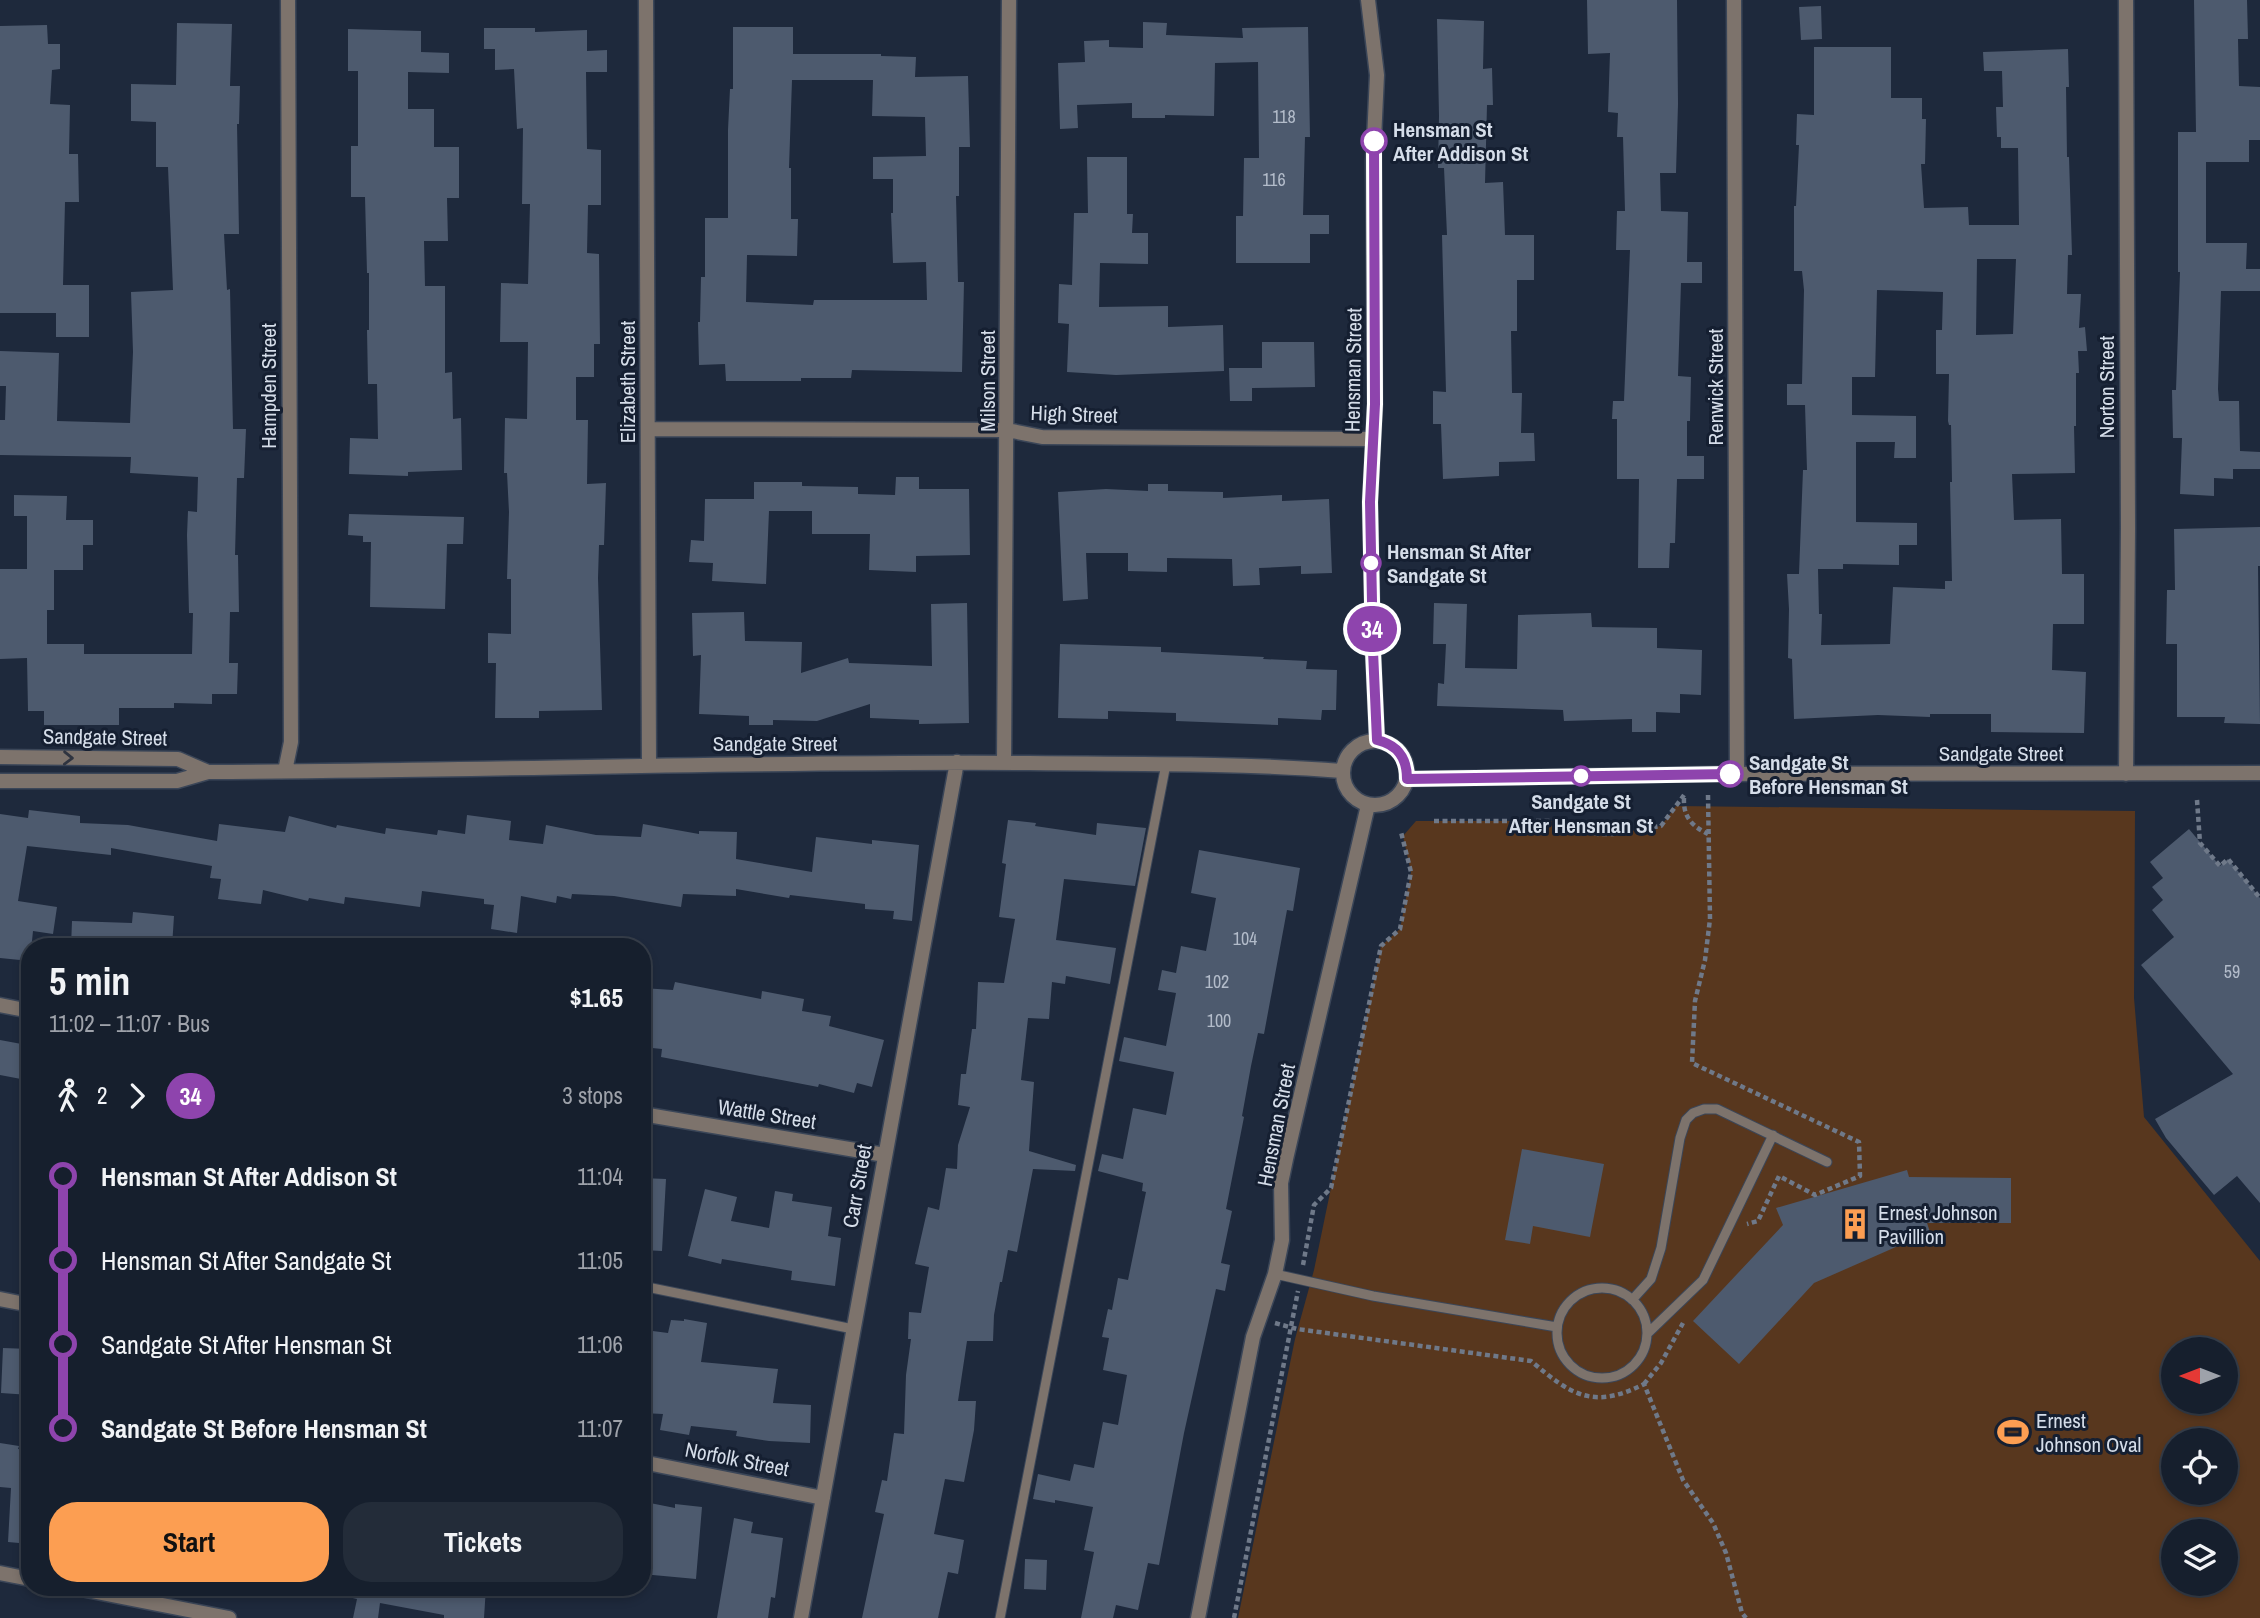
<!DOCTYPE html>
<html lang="en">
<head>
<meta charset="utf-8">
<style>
	:root { --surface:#161f2d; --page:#232c39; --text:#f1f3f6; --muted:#9ea2aa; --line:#353d49; --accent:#fc9e52 }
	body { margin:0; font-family:"Archivo Narrow",sans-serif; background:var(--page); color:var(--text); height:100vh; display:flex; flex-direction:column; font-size:26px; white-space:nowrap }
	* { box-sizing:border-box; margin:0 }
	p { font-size:23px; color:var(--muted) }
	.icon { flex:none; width:38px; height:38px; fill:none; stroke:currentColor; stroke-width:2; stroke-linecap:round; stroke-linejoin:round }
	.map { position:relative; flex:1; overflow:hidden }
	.side { position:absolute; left:21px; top:938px; width:630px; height:658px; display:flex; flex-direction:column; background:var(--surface); border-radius:28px; box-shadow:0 4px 10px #0003,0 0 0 2px var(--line) }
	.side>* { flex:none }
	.badge { padding:0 14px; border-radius:23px; font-size:24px; line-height:46px }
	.needle { width:46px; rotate:270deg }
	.tools { position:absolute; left:2161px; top:1337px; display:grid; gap:14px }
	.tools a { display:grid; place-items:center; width:77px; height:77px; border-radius:50%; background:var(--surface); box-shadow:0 4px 10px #0003,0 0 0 2px var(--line); font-size:35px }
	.map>.badge { position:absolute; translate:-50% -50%; box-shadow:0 0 0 4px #fff }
	.legs { display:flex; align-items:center; gap:10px; height:77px; padding:0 28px; font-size:23px }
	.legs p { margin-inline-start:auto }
	.overview { display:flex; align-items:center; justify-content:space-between; height:119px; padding:0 28px }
	h1 { font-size:38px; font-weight:700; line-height:52px }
	.primary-button { display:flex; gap:14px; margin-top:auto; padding:14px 28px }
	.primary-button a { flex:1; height:80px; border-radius:28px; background:var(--accent); color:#111; font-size:28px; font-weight:700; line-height:80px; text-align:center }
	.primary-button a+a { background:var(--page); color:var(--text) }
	ul { padding:0 28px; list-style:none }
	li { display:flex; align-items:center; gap:24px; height:84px; font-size:26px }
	li i { display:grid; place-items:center; width:10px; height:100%; margin:0 9px; background:currentColor }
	li i::after { content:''; width:18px; height:18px; margin:-9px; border:5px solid; border-radius:50%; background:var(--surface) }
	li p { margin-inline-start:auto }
	li:first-child i { background:linear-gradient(#0000 50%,currentColor 0) }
	li:last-child i { background:linear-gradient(currentColor 50%,#0000 0) }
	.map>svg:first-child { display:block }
	.park { fill:#58371e; fill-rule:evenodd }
	.building { fill:#4d5a6e; fill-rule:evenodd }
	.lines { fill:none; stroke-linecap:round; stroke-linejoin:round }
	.service-casing { stroke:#3b4658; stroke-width:11 }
	.minor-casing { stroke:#3b4658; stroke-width:17 }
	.path { stroke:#6f7989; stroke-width:4.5; stroke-dasharray:5 3.5; stroke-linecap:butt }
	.service { stroke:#7d736c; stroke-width:9 }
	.minor { stroke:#7d736c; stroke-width:14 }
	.oneway { stroke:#2f3440 }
	.line-1-casing { stroke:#fff; stroke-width:16 }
	.line-1 { stroke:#8e44ad; stroke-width:10 }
	.stop-1-dot { fill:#fff; stroke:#8e44ad; stroke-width:3.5 }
	.labels { text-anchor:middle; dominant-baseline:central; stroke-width:6; stroke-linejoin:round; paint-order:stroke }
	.number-label { font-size:18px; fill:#b3bcca }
	.stop-label { font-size:21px; font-weight:bold; fill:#d5dde9; stroke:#151f31; text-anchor:start }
	.street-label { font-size:21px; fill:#d5dde9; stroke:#151f31 }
	.poi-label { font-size:21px; fill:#d5dde9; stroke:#151f31; text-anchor:start }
</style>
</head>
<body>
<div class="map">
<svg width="2260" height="1618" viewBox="0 0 2260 1618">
	<rect width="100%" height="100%" fill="#1e293c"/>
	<path class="park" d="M1676,806l459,5 -1,187 10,119 116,144v357h-1022l57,-279 19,-69 67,-324 19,-17 11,-57 -8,-36 13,-15h138l44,13h15l48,-8zM2174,1349h52v53h-52zM2174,1440h52v53h-52zM2174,1531h52v53h-52z"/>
	<path class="building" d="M1587,0h90l1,104 -2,69h-16l1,38 27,1 -1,50h15v21h-21l-3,93 13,1 -1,44h-3v35h17v23h-27l-2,64h-5l-1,25h-31l1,-89h-22v-60h-5l1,-18h11l6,-151h-14l1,-39h8l-2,-74h-6l1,-24 -10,-1 2,-59 -22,1z
		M2194,0h53l1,39h-10l1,47 21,1v53h-11v22h-43v81h41l-1,26h14v22h-39l-3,98 1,12h20l1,50 20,1v17h-27v10l-19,-1v18l-34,-2 2,-56h-9l-1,-48h4l4,-118h-2v-140h18z
		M1821,6l1,33 -21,1 -2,-33z
		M1437,19l47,2 -1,48 9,-1 1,37h-6l-2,78 18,-1 2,53h29v45h-17v51h-6l1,62h10l-1,40h13l1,28 -36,1v14l-56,3 -2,-55h-8v-33l13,1 -4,-157h5l-3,-67h-6l1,-52z
		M1143,22l24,1 -1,12 77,3 -1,-10 66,-1 2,110h-5l-2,78h26v19h-19v29h-74v-47h7l1,-58h15l-1,-96 -43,1 -1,53 -49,-1v3h-33v-15l-55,2 1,23 -18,1 -2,-66 27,-1 -1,-21 25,-1v7l34,1z
		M177,23l55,1 -2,62h10l-1,38h-2l2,110h-15l3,56 3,-1 3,140h13l-2,49h-7l-2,77h3l1,57h-9l-1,51h9l-1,31h-25v10l-38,-1v5h-55v17h-75v-14h-16l-1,-53 -27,1v-90h27v-53h-13v-21l53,1 -1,24h27v25h-10v25h-29v40h-7v34h37v10h108l1,-41h-4l-2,-78 1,-24 9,1 1,-35 -68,-4 1,-16 -131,-2v-35h5l1,-34h-6v-35l59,2 -2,68 73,2 3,-71 -2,-60 42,-2 -5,-123h-12v-45l-25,-1v-37l45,1z
		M47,25l1,19h12v25l-8,1 -2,34 20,1 -1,49h9l1,48h-14l-2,83h26v52h-33v-24h-56v-287z
		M733,27h60v27h88v2l35,1 -1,20 53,-1 2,71h-11v49h-3l2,86h6l-2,90 -110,-2 -1,8h-50v3h-75l-1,-17 -26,1 -1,-43h2l1,-45h4v-59h23v-88l2,-41h3zM792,80h81l-1,36 53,1 1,39 -53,1v22h20v34h-2l2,50 33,-1 1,38h-113l-1,5 -67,-3 1,-47 50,1 1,-37h-7v-51h-2z
		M484,28h51v4l52,-2v21l20,-1v22h-21l1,77 14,1v55h-13l-1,48 12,1 1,90h-6v33h-18v43h12l-1,64 19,-1 -2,62h-5l-1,33 4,132 -63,1v7h-44l1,-55h-8v-30l23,1v-55h-4l2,-67 -2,-39h-3l1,-55 22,1 1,-77h-28l1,-59 27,1 2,-80h-8l1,-76 -6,1 -3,-60 -19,1v-21h-11z
		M348,29l73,2v21l28,1v20l-41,-1v37h26v38h25v51h-12l1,43h-24l1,45h20v87l7,-1 1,47 8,-1 1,52 -54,2v4l-59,-2 1,-36 28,1 -1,-55h-9l-1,-54h2v-57h-2l-2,-76h-14v-51h7v-75h-10z
		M1814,47h77v51h31v21h4l-1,45h-4l3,44 44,-1 1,18h50l-1,-77h-17v-11h-4l-1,-30h7l-1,-36h-18l-1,-19 85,-3 1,38h-3l1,70h2l3,98h-4l-1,39h14l-2,34 6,-1 2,24h-9l1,22h-3v53h-2l1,47 -63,1 2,46 47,-1 1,55h22v50h-31l-1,46 34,2 -2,61 -93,-1v-18h-61v3l-52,-2 -84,4 -2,-60 -4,-1 1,-49 -2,-35h12l4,-104h4l-2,-65h-18v-21h15l2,-94 -2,-19h-8v-65h2l3,-61h-3l1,-31 17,1zM1977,259h39l-3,75 -37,1zM1877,290l66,2 -1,38h-6v44h13l-1,47 1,4h2l1,57h-2l2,99h-7v8l-52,-2 -3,57 -69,1 1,-31h-3l-1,-45h25v-5l56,1v-20h18v-22l-61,-1v-80h39l-1,16h22v-42l-64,-1v-38h23z
		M1087,157h40v57h6l-1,19h16v31l-48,-1 -1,44 69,-1v21l55,-2 1,46 -108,4 -49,-3 2,-48 -11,-1 1,-39 13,1 2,-72h14z
		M1262,342h52l1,45 -63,1v13h-22l-1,-33h33z
		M896,477h23v12h50l1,66 -54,1v16l-47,-2 1,-36h-58v-23h-43l-3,73 -54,-3 1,-18 -24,-1 2,-22 13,1 1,-42h49v-17h48v4l56,1v7l37,1z
		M1148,484h20v7l55,1v6l59,-3v6l47,-2 3,74 -31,1v-8l-42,2 1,17 -27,1 -1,-27 -65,-1v14l-39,-1v-18h-42l2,46 -25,2 -5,-109 48,-3 42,2z
		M349,514l115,3 -1,27h-16l-2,65 -75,-2 1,-65h-8v-6l-15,-1z
		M2260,527v39h-2l2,158 -36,-1 1,-6h-48v-73h-11l1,-54h8l-1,-61z
		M967,603l2,120 -50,1v-4l-49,-2v-14l-53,17 -44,-1v5h-24v-9l-50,-2 2,-59 -8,1 -1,-43 52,-1 1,29 57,1 -1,31 47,-15 1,5 83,3 -1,-62z
		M1434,603l33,1 -2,64 52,1 1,-54 73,-2 1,14 65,1v20l45,2 -1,45 -21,-1v19l-24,-1v20h-24v-13l-68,2 -1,-11 -126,-4 1,-23 6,1 2,-40h-13z
		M1060,644l101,3v5l103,5 -1,2 44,2 -1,8 31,1 -1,40h-14l-1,10 -43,-2v7l-102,-4v-8l-68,-2v8l-50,-1z
		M29,810l51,6v7l48,2 89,16 2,-17 66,8 4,-16 47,12 1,-3 48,9 1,-6 51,7 1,-5 27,4 2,-19 44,6 -2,19 34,4 3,-19 50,10 45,2 2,-13 56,10v-3l38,1 -1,27 76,13 4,-35 56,7v-4l47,5 -7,76 -19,-2 1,-8 -29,-2v-5l-75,-9 -1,3 -53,-9v7l-53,-2 -2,13 -67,-11 -42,-2 -1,5 -14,-3 -1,7 -35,-7 -4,37 -26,-4 3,-24 -10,-1v-5l-62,-8 -2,16 -75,-10 -1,7 -35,-6 -1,3 -45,-11 -2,14 -43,-5 3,-20 -11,-1 2,-12 -101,-18v7l-84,-9 -9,55 39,6 -4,27 -20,-3 -3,30 -30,-3v-144l28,4z
		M1008,820l28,3 -1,3 61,9 1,-12 49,5 -11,58 -71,-7 -8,61 60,8 -6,36 -44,-8 -1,8 -13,-2 -3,37 -21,-1 -7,62 13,2 -5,69 47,14 -1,6 -42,-2 -16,83 -9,-2 -6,32h-2l-6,33 -1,26h-26l-9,60h18l-2,29 -10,52 -19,-3 -11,55 30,6 -6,34 -10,-2 -10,46h-76l22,-104 -9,-2 7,-32 5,1 7,-48 10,1 2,-59 5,-36h-3l1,-27 12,1 8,-46 -14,-3 13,-57 11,3 7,-42 11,1 1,-24 12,-38 -12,-2 3,-31h5l6,-45h4l2,-47 26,1 11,-64 -16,-2 7,-53 -4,-1z
		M2189,829l31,37 8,-7 32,39v305l-23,-27 -23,19 -48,-57 -11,-19 78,-45 -92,-109 33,-28 -22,-27 11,-10 -11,-13 11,-9 -13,-16z
		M1199,850l101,18 -7,43 -6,-1 -23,124 -6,-1 -7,33 -9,50 2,1 -18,92 6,2 -11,52 9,2 -5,26 -9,-2 -32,144 -25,132 -11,-2 -10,47 -22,-5 -3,13h-32l13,-66 -10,-2 9,-43 -38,-7v3l-22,-4 5,-25 32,7 4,-17 20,4 9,-46 15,3 9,-50 -24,-5 6,-32 -7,-1 6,-28 4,1 6,-32 10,2 18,-88 -4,-1 1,-8 -45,-12 4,-17 21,5 10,-51 33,7 8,-43 -55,-11 5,-24 42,9 10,-53 -18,-3 4,-20 14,3 5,-27 25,5 10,-53 -25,-5z
		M133,912l41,4 -2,31h-101l1,-26 60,2z
		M675,982l86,17 1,-8 42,8 -2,12 29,5 -2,10 55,14 -12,47 -15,-4 -3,10 -35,-9 -1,3 -157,-30 1,-8 -20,-2v-59l31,2z
		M0,1040l27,5 -6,34 -21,-4z
		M1522,1149l82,15 -14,73 -57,-11 -3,18 -25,-4z
		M1907,1170l2,7 102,1v45h-84l3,9 -116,51 -75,81 -46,-43 90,-96 -7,-17z
		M642,1178l24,1 -4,72 -20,-1z
		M705,1189l32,8 -6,24 38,7 6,-37 18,3 -1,7 40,6 -4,29 13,2 -6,48 -44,-6 1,-9 -70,-12 -1,5 -33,-8z
		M684,1319l23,4 -6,39 77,7 -5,34 38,2 -1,38 -41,-2 -33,-5 1,-5 -46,-5 -2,9 -29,-5 3,-16 -21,-1v-77h3v-6l23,3 3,-13 13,1z
		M3,1348l27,1v46l-29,-2z
		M0,1443l19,3 -1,3 12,1v94l-22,-2 3,-54 -11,-1z
		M650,1503l25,5v-4l27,3 -6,72 -54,-5v-55l6,1z
		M734,1518l19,4 -2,11 32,5 -8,60 -4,-1 -3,21h-51z
		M1025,1559l22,1 -1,30 -22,-1z
		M345,1587h141l-2,31h-40v-3l-64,-12 -2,15h-25l4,-19 -13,-3z"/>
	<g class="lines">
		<defs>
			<path id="service" d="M1275,1274l98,22 184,31
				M642,1286l211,43
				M1557 1333a45 45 0 1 1 90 0a45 45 0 1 1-90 0Z
				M1632,1300l19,-21 10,-31 19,-110 6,-18 7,-7 11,-4h13l110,53
				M1647,1334l56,-54 70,-145
				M1000,1618l166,-854"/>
			<path id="minor" d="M646,0l3,764
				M1368,0l9,75 -4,86 2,243 -5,98 3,149 4,89
				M1734,0l3,774
				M648,429l359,1 35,7 331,2
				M1343 773a32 32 0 1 1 64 0a32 32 0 1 1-64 0Z
				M0,757l178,2 30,13
				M1004,763l5,-763
				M285,771l6,-29 -3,-742
				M2126,774l2,-246 -2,-528
				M1407,779l301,-5 552,-1
				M0,781h177l31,-9c273,-1 547,-11 821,-9 104,1 209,0 313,8
				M0,1005l30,6
				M642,1114l243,41
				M0,1299l30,6
				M642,1462l181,36
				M0,1573l30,6
				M71,1587l158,31
				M801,1618l156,-856
				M1198,1618l55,-281 22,-63 7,-34 -1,-57 5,-24 82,-354"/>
		</defs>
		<use href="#service" class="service-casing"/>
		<use href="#minor" class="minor-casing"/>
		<path class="path" d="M1708,795l2,124 -5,41 -10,41 -3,62 167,79 1,34 -45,19 -36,-19 -21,45 -11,3
			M1684,798c-1,19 8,28 24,36
			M2197,800l3,43 20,23 8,-7 32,39
			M1434,821h120l44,13h15l48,-8 23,-31
			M1303,1265l11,-60 17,-17 50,-242 19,-17 11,-57 -10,-40
			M1275,1323l22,6 234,32c40,34 62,49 113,23l39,96 30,43 13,30 16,60 4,5
			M1644,1384l17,-21 22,-40
			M1234,1618l64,-327"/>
		<use href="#service" class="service"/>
		<use href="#minor" class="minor"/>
	</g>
	<defs><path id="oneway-chevron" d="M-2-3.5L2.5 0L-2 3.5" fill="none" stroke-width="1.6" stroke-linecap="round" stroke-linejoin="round" transform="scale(1.75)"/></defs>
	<use class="oneway" href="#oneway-chevron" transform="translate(68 758) rotate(1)"/>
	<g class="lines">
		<defs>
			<path id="line-1" d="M1374,141l1,263 -5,98 3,149 4,89c21,5 30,18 30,39l323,-5"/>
		</defs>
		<use href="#line-1" class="line-1-casing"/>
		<use href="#line-1" class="line-1"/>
	</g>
	<defs>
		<symbol id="building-bare" viewBox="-9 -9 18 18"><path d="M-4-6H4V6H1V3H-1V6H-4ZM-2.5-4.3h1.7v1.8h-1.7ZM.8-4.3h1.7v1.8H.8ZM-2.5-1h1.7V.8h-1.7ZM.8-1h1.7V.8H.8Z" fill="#fc9e52" stroke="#151f31" stroke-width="2.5" paint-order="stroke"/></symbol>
		<symbol id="stadium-bare" viewBox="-9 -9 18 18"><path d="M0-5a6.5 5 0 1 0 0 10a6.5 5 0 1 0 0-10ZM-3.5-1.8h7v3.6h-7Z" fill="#fc9e52" stroke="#151f31" stroke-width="2.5" paint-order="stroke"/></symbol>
	</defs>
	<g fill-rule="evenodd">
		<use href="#building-bare" x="1833" y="1202" width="44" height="44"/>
		<use href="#stadium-bare" x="1991" y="1410" width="44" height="44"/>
	</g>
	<g class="stop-1-dot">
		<circle cx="1374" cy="141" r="12"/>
		<circle cx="1371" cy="563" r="9"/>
		<circle cx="1730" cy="774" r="12"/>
		<circle cx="1581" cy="776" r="9"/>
	</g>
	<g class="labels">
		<g class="number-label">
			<text x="1284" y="116">118</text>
			<text x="1274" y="179">116</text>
			<text x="1245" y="938">104</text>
			<text x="2232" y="971">59</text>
			<text x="1217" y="981">102</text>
			<text x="1219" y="1020">100</text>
		</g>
		<g class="stop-label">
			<text x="1393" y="129">Hensman St<tspan x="1393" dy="24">After Addison St</tspan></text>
			<text x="1387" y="551">Hensman St After<tspan x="1387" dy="24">Sandgate St</tspan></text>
			<text x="1749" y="762">Sandgate St<tspan x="1749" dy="24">Before Hensman St</tspan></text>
			<text x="1581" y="801" text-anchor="middle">Sandgate St<tspan x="1581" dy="24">After Hensman St</tspan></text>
		</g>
		<g class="street-label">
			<text transform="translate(1353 370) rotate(-89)">Hensman Street</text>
			<text transform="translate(987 381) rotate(-90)">Milson Street</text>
			<text transform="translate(627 382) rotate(-90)">Elizabeth Street</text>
			<text transform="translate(268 386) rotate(-90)">Hampden Street</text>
			<text transform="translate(1715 387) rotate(-90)">Renwick Street</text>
			<text transform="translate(2106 387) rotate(-90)">Norton Street</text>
			<text transform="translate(1074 414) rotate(2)">High Street</text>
			<text transform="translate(105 737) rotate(1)">Sandgate Street</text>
			<text x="775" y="743">Sandgate Street</text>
			<text x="2001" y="753">Sandgate Street</text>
			<text transform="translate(767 1114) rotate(9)">Wattle Street</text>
			<text transform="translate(1276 1125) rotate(-79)">Hensman Street</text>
			<text transform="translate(857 1186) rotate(-80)">Carr Street</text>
			<text transform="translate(737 1459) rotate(11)">Norfolk Street</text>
		</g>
		<g class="poi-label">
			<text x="1878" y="1212">Ernest Johnson<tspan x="1878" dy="24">Pavillion</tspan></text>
			<text x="2036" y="1420">Ernest<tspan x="2036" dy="24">Johnson Oval</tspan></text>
		</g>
	</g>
</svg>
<div class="tools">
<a><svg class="needle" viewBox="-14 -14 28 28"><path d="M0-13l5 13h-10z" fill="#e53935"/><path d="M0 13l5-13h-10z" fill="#9ea2aa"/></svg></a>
<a><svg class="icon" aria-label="locate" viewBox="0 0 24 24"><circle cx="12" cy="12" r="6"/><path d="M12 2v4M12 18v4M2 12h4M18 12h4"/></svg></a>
<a><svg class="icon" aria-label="layers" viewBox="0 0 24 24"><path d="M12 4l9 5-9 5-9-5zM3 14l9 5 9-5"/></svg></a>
</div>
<b class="badge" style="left:1372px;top:629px;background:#8e44ad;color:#fff">34</b>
<section class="side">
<div class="overview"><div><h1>5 min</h1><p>11:02 – 11:07 · Bus</p></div><b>$1.65</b></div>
<div class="legs"><svg class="icon" aria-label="walk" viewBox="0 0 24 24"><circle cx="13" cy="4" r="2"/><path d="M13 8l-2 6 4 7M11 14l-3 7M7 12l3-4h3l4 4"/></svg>2<svg class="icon" aria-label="forward" viewBox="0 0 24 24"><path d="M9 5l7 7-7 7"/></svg><b class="badge" style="background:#8e44ad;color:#fff">34</b><p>3 stops</p></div>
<ul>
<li><i style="color:#8e44ad"></i><b>Hensman St After Addison St</b><p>11:04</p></li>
<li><i style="color:#8e44ad"></i><span>Hensman St After Sandgate St</span><p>11:05</p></li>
<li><i style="color:#8e44ad"></i><span>Sandgate St After Hensman St</span><p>11:06</p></li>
<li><i style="color:#8e44ad"></i><b>Sandgate St Before Hensman St</b><p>11:07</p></li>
</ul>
<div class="primary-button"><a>Start</a><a>Tickets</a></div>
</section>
</div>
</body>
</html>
